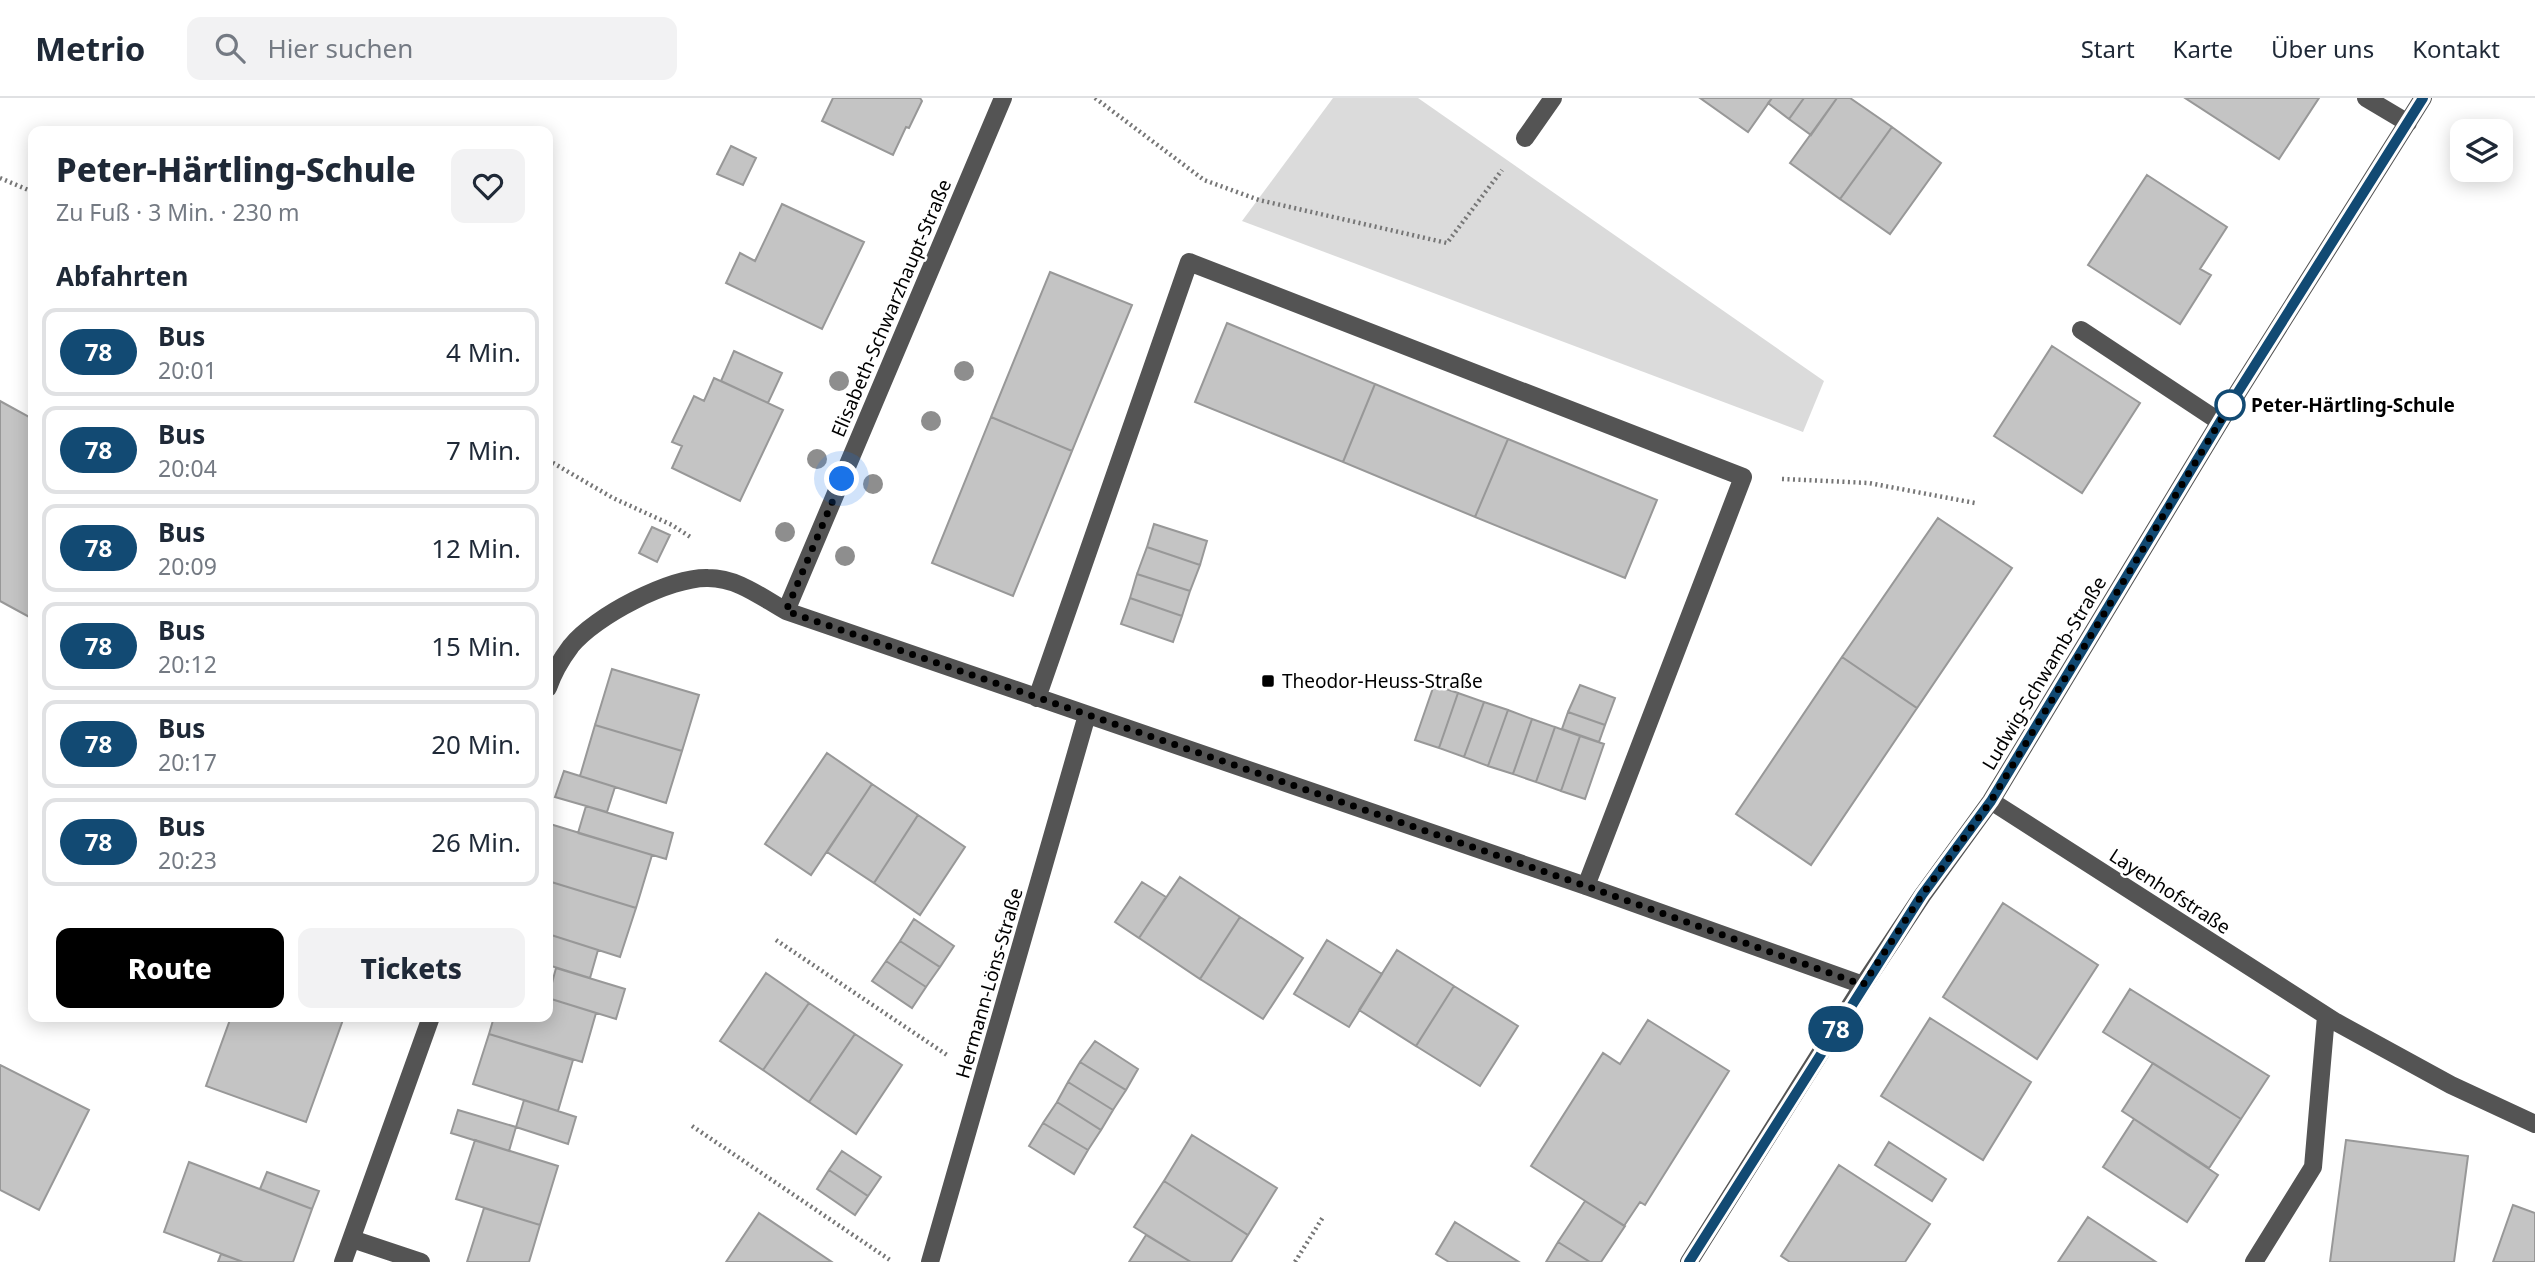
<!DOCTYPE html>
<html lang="de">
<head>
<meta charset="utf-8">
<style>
	:root { --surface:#fff; --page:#f2f2f3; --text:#1f2937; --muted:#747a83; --line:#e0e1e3; --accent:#000 }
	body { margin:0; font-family:"Noto Sans",sans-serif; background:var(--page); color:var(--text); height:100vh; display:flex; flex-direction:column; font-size:26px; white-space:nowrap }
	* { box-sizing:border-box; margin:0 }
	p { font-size:23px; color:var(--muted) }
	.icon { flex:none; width:38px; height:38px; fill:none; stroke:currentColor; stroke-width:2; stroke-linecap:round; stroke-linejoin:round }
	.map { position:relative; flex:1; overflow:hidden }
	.side { position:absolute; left:28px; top:28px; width:525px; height:896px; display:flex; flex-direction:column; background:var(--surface); border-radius:14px; box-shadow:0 4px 18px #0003 }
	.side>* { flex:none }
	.badge { padding:0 14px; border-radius:23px; font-size:24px; line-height:46px }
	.tools { position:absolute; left:2450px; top:21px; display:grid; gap:14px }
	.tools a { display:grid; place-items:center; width:63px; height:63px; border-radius:14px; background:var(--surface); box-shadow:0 4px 18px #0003; font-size:35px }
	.you { position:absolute; width:35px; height:35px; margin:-18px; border:5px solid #fff; border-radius:50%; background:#1a73e8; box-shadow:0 0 0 10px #1a73e833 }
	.map>.badge { position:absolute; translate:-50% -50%; box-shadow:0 0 0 4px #fff }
	h2 { padding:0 28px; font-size:26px; line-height:63px }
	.round { display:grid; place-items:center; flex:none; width:74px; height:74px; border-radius:14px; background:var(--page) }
	.headline { display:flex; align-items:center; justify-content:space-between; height:119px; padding:0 28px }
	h1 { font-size:33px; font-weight:800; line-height:52px }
	.action { display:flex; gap:14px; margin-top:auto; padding:14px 28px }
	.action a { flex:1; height:80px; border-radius:14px; background:var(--accent); color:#fff; font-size:28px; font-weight:800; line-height:80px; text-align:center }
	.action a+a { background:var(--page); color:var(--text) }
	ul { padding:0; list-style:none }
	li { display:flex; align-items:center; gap:21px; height:88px; margin:0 14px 10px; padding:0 14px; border:4px solid var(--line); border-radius:14px }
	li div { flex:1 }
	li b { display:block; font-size:26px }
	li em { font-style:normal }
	li .badge { min-width:77px; font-weight:700; text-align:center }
	header { display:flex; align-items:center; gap:42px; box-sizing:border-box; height:98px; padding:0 35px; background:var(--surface); border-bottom:2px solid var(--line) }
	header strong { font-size:33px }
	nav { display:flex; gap:38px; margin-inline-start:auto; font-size:24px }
	.search { width:490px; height:63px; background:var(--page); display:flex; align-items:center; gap:18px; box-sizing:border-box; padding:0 24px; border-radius:14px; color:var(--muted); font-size:26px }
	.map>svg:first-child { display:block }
	.green { fill:#dbdbdb }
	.building { fill:#c4c4c4; stroke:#989898; stroke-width:2 }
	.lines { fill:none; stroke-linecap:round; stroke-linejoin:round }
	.path { stroke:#767676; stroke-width:4.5; stroke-dasharray:2 3.5; stroke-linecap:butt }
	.minor { stroke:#545454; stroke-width:18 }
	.tree { fill:#8e8e8e }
	.line-casing { stroke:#fff; stroke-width:16 }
	.line { stroke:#124a73; stroke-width:10 }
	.walk { stroke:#000; stroke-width:7; stroke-dasharray:0 12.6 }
	.stop-dot { fill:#fff; stroke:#124a73; stroke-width:3.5 }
	.poi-dot { fill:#000; stroke:#fff; stroke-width:2.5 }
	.labels { text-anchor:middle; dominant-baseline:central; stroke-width:5; stroke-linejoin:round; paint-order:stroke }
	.street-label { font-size:19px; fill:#000; stroke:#fff }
	.stop-label { font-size:19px; font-weight:bold; fill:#000; stroke:#fff; text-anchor:start }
	.poi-label { font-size:19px; fill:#000; stroke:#fff; text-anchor:start }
</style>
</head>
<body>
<header>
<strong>Metrio</strong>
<div class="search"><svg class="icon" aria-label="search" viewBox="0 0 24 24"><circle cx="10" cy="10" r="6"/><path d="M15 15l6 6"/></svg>Hier suchen</div>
<nav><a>Start</a><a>Karte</a><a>Über uns</a><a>Kontakt</a></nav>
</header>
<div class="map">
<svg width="2535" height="1164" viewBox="0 0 2535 1164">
	<rect width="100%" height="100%" fill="#fff"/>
	<path class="green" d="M1333,0h85l406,283 -21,51 -561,-211z"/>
	<path class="building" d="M833,0h87l2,3 -13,27 -3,-1 -13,28 -71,-34z
		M1700,0h72l-24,34z
		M1772,0h32l-15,21 -21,-16z
		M1804,0h33l-26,37 -22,-16z
		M1837,0h13l42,29 -52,72 -50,-36z
		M2185,0h134l-40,61z
		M1892,29l49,36 -51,71 -50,-35z
		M731,48l25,12 -13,27 -26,-11z
		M2147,77l80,52 -27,42 11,6 -31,49 -92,-59z
		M782,106l82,38 -42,87 -96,-46 14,-30 15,8z
		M1050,174l82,33 -60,146 -81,-34z
		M1227,225l148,61 -32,78 -148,-60z
		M2052,248l88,57 -58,90 -88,-57z
		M734,253l48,22 -14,30 -47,-22z
		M714,280l69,32 -43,91 -68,-33 10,-22 -10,-4 22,-46 10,5z
		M1375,286l133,55 -33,78 -132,-55z
		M0,303l33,18v200l-33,-18z
		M991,319l81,34 -59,145 -81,-33z
		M1508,341l149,61 -32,78 -150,-61z
		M1938,420l74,50 -95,140 -75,-51z
		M1154,426l53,17 -7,24 -53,-18z
		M652,429l18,8 -13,27 -18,-9z
		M1147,449l53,18 -10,26 -53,-17z
		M1137,476l53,17 -8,25 -52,-18z
		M1130,500l52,18 -9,26 -52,-18z
		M1842,559l75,51 -106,157 -75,-51z
		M612,571l87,26 -17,56 -87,-26z
		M1434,587l24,8 -19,55 -24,-8z
		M1580,587l35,13 -10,27 -37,-13z
		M1458,595l26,9 -20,55 -25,-9z
		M1484,604l24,8 -20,56 -24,-9z
		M1508,612l24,9 -19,55 -25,-8z
		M1568,614l37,13 -6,17 -37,-13z
		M1532,621l23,8 -19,55 -23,-8z
		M595,627l87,26 -16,52 -86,-27z
		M1555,629l25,9 -19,55 -25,-9z
		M1580,638l24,8 -19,55 -24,-8z
		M827,655l45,31 -61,91 -46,-31z
		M564,673l51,16 -8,25 -52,-15z
		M872,686l46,31 -44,68 -47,-31z
		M586,708l87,27 -7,26 -88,-26z
		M918,717l47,32 -45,68 -46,-32z
		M550,726l102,31 -16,53 -88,-27z
		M1180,779l60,40 -40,62 -61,-41z
		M548,783l88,27 -16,49 -72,-23z
		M1142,784l24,15 -27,41 -24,-16z
		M2003,805l95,62 -61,94 -94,-62z
		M1240,819l63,41 -40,61 -63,-40z
		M914,821l40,27 -14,21 -40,-26z
		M548,836l50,16 -8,28 -42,-13z
		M1327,842l55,34 -33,53 -55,-33z
		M900,843l40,26 -14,20 -40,-26z
		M1397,852l57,36 -38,60 -57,-36z
		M886,863l40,26 -14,21 -40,-27z
		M556,870l69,21 -9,30 -68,-21z
		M766,875l43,30 -46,67 -43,-29z
		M1454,888l64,40 -38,60 -64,-40z
		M2130,891l139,87 -28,43 -138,-87z
		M548,900l48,15 -14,49 -93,-28 5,-17h54z
		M809,905l46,31 -46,68 -46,-32z
		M231,919h113l-38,105 -100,-36z
		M1930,920l101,64 -48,78 -102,-64z
		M1648,922l81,51 -84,134 -5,-3 -16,24 -93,-60 72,-113 17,11z
		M489,936l84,26 -15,51 -85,-27z
		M855,936l47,31 -46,69 -47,-32z
		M1095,943l43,28 -12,21 -46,-28z
		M1080,964l46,28 -13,20 -45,-28z
		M2153,965l88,56 -32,49 -87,-57z
		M0,967l89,45 -50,100 -39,-20z
		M1068,984l45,28 -12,20 -44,-28z
		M524,1002l52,17 -8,27 -52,-17z
		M1057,1004l44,28 -13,20 -45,-27z
		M458,1012l58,17 -7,24 -58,-18z
		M2134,1021l84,56 -31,47 -84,-55z
		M1043,1025l45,27 -14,24 -45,-28z
		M1192,1037l85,53 -29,47 -84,-54z
		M475,1042l83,26 -18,59 -84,-26z
		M2346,1042l122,16 -14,106h-124z
		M1889,1044l57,37 -14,22 -57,-36z
		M842,1053l39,26 -13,19 -39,-26z
		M189,1064l123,47 -19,53h-50l-79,-30z
		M1839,1067l91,59 -25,38h-115l-9,-6z
		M829,1072l39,26 -13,19 -38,-26z
		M267,1074l52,19 -7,18 -52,-20z
		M1164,1083l84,54 -17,27h-40l-57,-35z
		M1585,1103l40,25 -24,36h-11l-32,-20z
		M2513,1107l22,8v49h-42z
		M484,1110l56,17 -11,37h-62z
		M759,1115l73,49h-106z
		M2088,1119l68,45h-98z
		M1455,1124l64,40h-70l-5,-3 -8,-5z
		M1146,1137l45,27h-62z
		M1558,1144l32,20h-44z
		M221,1156l22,8h-25z"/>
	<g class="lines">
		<path class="path" d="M1095,0l109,82 55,20 188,43 55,-73
			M0,80l33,14
			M548,362l65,38 59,27 20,13
			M1782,381l87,4 106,20
			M776,842l171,115
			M692,1028l198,134
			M1295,1164l28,-45"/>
		<path class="minor" d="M2366,0l42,25
			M1525,40l28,-40
			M2081,232l139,92
			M786,513l217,-513
			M548,590c5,-15 14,-30 23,-42 24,-30 99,-69 137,-68 30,0 53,19 78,33l800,275 277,99
			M1037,600l152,-436 554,215 -157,409
			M1991,703l345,221 115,63 84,39
			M352,1141l69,23
			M343,1164l88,-245
			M930,1164l157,-547
			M1689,1164l174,-277 59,-89 69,-95 247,-409 185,-294
			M2254,1164l59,-95 13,-151"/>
	</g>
	<g class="tree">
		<circle cx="964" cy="273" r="10"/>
		<circle cx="839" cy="283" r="10"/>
		<circle cx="931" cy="323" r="10"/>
		<circle cx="817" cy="361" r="10"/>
		<circle cx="873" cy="386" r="10"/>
		<circle cx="785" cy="434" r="10"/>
		<circle cx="845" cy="458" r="10"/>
	</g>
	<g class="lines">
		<defs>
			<path id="line" d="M1689,1164l233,-367 69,-94 247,-409 185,-294"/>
		</defs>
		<use href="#line" class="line-casing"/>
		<use href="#line" class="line"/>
		<path class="walk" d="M842,381l-56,132 800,275 277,99 59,-90 69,-94 239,-396"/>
	</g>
	<circle class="stop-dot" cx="2230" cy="307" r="14"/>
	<rect class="poi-dot" x="1261" y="576" width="14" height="14" rx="3.5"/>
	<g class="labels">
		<g class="street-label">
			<text transform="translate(891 210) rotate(-67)">Elisabeth-Schwarzhaupt-Straße</text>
			<text transform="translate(2044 575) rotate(-59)">Ludwig-Schwamb-Straße</text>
			<text transform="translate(2170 793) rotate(33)">Layenhofstraße</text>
			<text transform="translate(989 885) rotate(-74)">Hermann-Löns-Straße</text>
		</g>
		<g class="stop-label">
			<text x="2251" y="307">Peter-Härtling-Schule</text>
		</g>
		<g class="poi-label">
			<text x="1282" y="583">Theodor-Heuss-Straße</text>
		</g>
	</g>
</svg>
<div class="tools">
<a><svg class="icon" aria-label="layers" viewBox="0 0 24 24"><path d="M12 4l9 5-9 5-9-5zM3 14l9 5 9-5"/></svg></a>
</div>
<div class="you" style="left:842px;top:381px"></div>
<b class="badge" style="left:1836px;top:931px;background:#124a73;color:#fff">78</b>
<section class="side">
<div class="headline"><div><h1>Peter-Härtling-Schule</h1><p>Zu Fuß · 3 Min. · 230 m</p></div><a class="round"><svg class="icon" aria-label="heart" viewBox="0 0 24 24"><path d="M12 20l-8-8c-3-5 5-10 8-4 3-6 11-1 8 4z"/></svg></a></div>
<h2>Abfahrten</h2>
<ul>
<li><span class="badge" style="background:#124a73;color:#fff">78</span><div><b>Bus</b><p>20:01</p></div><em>4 Min.</em></li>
<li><span class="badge" style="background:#124a73;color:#fff">78</span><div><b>Bus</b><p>20:04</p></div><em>7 Min.</em></li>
<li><span class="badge" style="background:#124a73;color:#fff">78</span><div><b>Bus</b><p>20:09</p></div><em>12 Min.</em></li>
<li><span class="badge" style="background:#124a73;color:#fff">78</span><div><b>Bus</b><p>20:12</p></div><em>15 Min.</em></li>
<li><span class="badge" style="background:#124a73;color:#fff">78</span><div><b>Bus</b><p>20:17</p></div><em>20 Min.</em></li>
<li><span class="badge" style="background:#124a73;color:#fff">78</span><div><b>Bus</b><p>20:23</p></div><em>26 Min.</em></li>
</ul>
<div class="action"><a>Route</a><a>Tickets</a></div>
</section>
</div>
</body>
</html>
